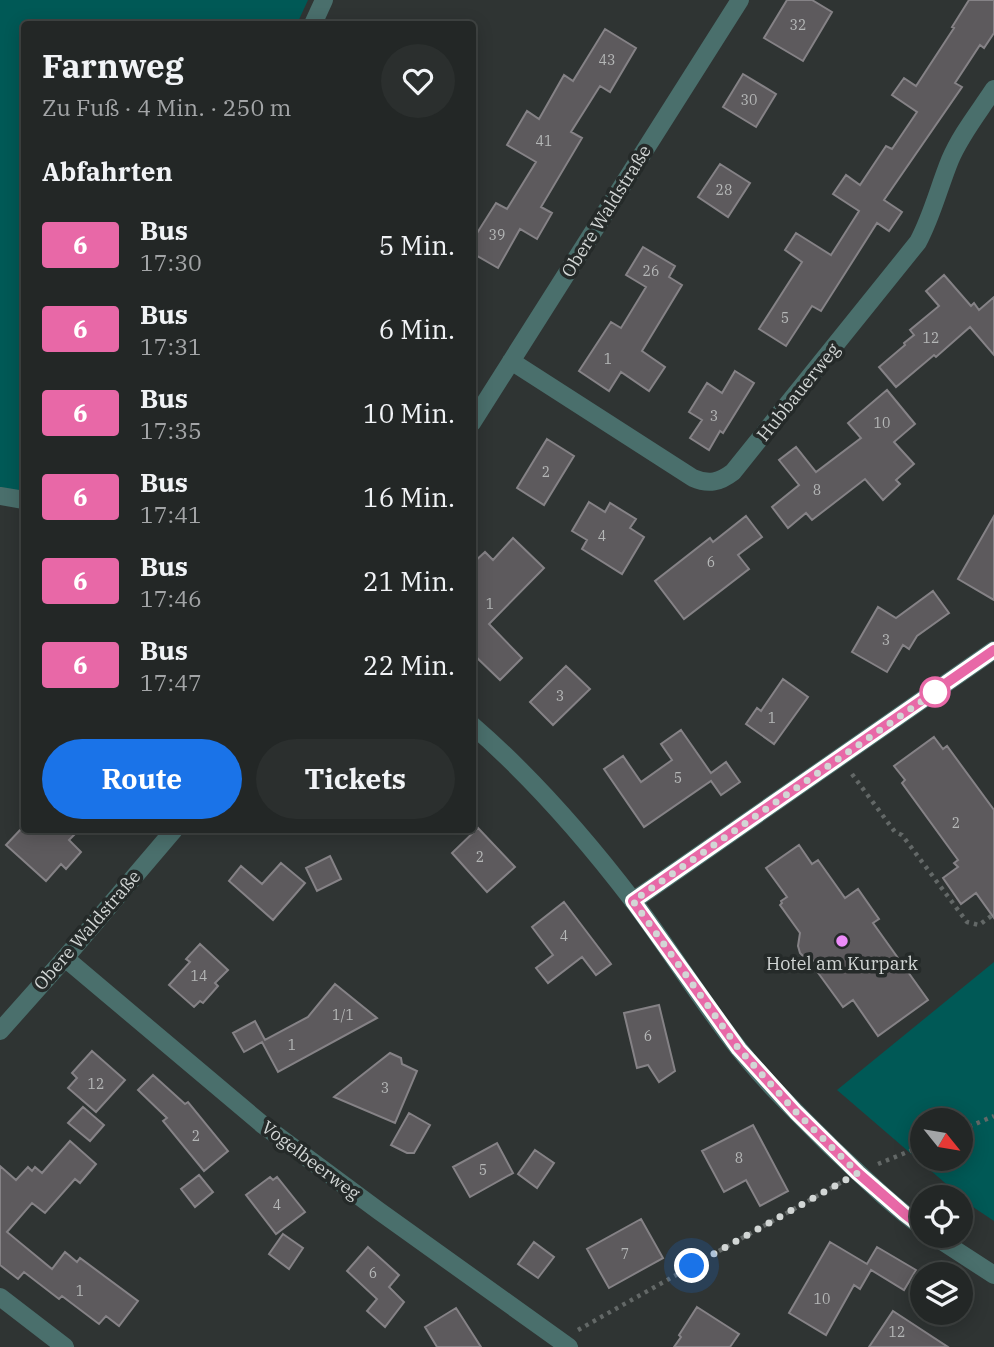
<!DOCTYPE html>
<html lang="de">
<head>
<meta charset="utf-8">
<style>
	:root { --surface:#232726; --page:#2b2f2e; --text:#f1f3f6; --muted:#a3a5a7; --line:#404443; --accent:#1a73e8 }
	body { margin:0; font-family:"IBM Plex Serif",serif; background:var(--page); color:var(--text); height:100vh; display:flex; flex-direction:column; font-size:26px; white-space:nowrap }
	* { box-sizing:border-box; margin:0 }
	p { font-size:23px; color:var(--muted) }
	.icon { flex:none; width:38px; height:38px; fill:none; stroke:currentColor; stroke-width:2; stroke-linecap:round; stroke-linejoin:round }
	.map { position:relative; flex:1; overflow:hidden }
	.sheet { position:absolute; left:21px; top:21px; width:455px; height:812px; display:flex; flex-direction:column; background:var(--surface); border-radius:7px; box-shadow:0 4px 18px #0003,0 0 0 2px var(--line) }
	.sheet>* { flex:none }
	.badge { padding:0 14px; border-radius:5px; font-size:24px; line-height:46px }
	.needle { width:46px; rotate:120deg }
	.fabs { position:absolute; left:910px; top:1108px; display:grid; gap:14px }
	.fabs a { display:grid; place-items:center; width:63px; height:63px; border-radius:50%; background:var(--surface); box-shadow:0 4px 18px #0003,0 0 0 2px var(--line); font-size:35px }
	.you { position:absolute; width:35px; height:35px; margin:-18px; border:5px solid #fff; border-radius:50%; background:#1a73e8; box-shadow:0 0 0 10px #1a73e833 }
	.map>.badge { position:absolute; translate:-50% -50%; box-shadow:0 0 0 4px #fff }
	h2 { padding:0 21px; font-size:26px; line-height:63px }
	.round { display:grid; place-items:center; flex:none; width:74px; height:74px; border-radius:37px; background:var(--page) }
	.summary { display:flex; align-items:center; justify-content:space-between; height:119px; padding:0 21px }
	h1 { font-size:33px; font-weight:700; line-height:52px }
	.button { display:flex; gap:14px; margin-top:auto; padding:14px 21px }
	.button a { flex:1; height:80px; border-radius:42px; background:var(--accent); color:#fff; font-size:28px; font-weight:700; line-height:80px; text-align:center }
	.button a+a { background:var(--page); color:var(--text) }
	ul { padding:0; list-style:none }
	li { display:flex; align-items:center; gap:21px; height:84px; padding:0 21px }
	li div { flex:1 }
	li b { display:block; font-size:26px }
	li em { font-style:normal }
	li .badge { min-width:77px; font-weight:700; text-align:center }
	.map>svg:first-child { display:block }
	.green { fill:#005956; fill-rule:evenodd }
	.building { fill:#5d5a5d; stroke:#858286; stroke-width:2 }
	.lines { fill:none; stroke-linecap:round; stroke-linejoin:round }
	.path { stroke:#636867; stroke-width:4.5; stroke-dasharray:3.5 5; stroke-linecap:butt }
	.minor { stroke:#4a6f6c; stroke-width:18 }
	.line-casing { stroke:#fff; stroke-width:16 }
	.line { stroke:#e868a7; stroke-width:10 }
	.walk { stroke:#d2d6d5; stroke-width:7; stroke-dasharray:0 12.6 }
	.stop-dot { fill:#fff; stroke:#e868a7; stroke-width:3.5 }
	.poi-dot { fill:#ed8cf9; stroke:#252a29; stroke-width:2.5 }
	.labels { text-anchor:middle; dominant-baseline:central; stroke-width:7; stroke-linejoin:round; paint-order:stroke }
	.number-label { font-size:14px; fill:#b5b7b7 }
	.street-label { font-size:18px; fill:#d2d6d5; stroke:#252a29 }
	.poi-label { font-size:18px; fill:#d2d6d5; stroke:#252a29 }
</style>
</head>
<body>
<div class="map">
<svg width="994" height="1347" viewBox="0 0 994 1347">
	<rect width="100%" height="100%" fill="#2f3433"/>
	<path class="green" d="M0,0h308l-11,24h-273v468l-24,-5z
		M994,962v259l-21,-14 -136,-117zM961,1120v38h-39v-38z"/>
	<path class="building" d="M787,0h25l20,12 -29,49 -39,-23z
		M969,0h25v33l-10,15 -4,-3 -25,38 7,4 -78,113 18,12 -13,19 -12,-8 -56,88 -9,-5 -26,40 -27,-17 43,-67 -17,-12 11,-17 35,22 28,-44 -26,-17 13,-19 14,10 26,-39 6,3 25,-37 -25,-17 12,-17 12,8 38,-58 -2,-1z
		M605,29l31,19 -26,44 -10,-6 -29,46 11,6 -41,69 11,6 -15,26 -17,-10 -22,39 -26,-15v-12l24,-38 11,6 29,-47 -29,-17 20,-34 12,8 25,-44 9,6z
		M743,74l33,20 -20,33 -33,-20z
		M720,164l30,19 -22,34 -30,-20z
		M643,247l32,19 -6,11 13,8 -40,66 23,16 -16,24 -28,-19 -12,19 -30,-20 32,-49 10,6 25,-41 -20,-12z
		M944,275l27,31 3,-3 5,7 15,-13v58l-24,-28 -34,30 -2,-2 -38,32 -17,-20 26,-22 -1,-2 10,-8 -4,-5 29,-24 -13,-15z
		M735,371l19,12 -31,50 -3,-2 -11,19 -19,-12 12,-18 -13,-8 18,-29 15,10z
		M887,390l28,34 -21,18 20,22 -18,16 4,4 -17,16 -18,-21 -53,41 -6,-7 -18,15 -16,-21 27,-22 -20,-25 17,-13 20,25 45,-34 -13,-15z
		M547,439l27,17 -30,49 -27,-17z
		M589,502l16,10 5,-9 26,16 -6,9 14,9 -22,37 -40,-25 5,-9 -15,-9z
		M746,516l16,21 -24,18 11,14 -65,50 -29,-38 55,-43 3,4z
		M994,516v84l-36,-21z
		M513,538l31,30 -55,56 33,34 -22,22 -28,-27v-89l13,-12 8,8z
		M933,591l16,22 -32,23 -8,13 -6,-4 -16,27 -35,-20 26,-45 18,11z
		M566,666l24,23 -37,36 -23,-23z
		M783,679l25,18 -34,47 -28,-20 11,-16 4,3z
		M681,730l30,43 15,-11 14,20 -19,13 -10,-14 -67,46 -40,-58 19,-13 18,26 31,-22 -11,-16z
		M934,737l9,12 4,-3 47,64v108l-18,-25 -15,11 -18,-26 15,-11 -4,-4 4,-3 -56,-77 3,-3 -11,-14z
		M478,828l37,39 -28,25 -35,-39z
		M20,830h59l-10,10 12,12 -15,17 -5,-5 -15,17 -40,-36z
		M799,845l13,19 6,-4 27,38 13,-9 21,30 -6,4 55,77 -50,36 -25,-36 -10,7 -27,-37 -1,-9 -10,-3 -5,-5 -2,-7 2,-13 -20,-28 2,-2 -1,-2 6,-4 -21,-29z
		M330,856l11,23 -24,12 -11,-23z
		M281,863l24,20 -32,37 -44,-39 12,-15 21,18z
		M564,902l47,62 -15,11 -14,-18 -34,26 -12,-15 17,-13 -21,-28z
		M200,944l28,26 -13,13 3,3 -15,17 -3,-2 -6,6 -25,-22 21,-23 -4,-3z
		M335,984l42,34 -99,54 -16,-30 -18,10 -11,-19 22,-12 10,19 43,-23z
		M659,1005l16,66 -16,11 -11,-17 -11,3 -13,-55z
		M92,1051l33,29 -29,32 -28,-24 9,-10 -5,-5z
		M390,1053l11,5 1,6 15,7 -22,52 -61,-26z
		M153,1075l32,29 3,-2 40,49 -24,20 -41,-50 4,-3 -29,-28z
		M83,1107l21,18 -14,16 -22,-18z
		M409,1113l21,12 -16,28h-7l-16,-8z
		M753,1125l35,66 -28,15 -14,-26 -22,12 -22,-41z
		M70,1141l26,23 -16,19 -5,-4 -30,34 -13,-10 -25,29 45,37 13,-17 12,10 3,-4 58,43 -19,25 -13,-10 -7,8 -37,-28 -3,3 -35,-27 -6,7 -18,-14v-99l16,14 12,-13 4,4 3,-4 7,6z
		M497,1143l16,30 -43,24 -17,-30z
		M535,1150l19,13 -17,25 -19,-14z
		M199,1175l14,17 -18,15 -14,-18z
		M270,1177l3,3 4,-3 28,35 -29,22 -30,-39z
		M641,1219l22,39 -54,30 -22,-39z
		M283,1234l20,14 -14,21 -20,-15z
		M534,1242l20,15 -16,21 -20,-14z
		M830,1242l37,22 10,-17 39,23 -12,20 -33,-20 -11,19 -6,-4 -28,50 -37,-22z
		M368,1247l31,28 -10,12 15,15 -19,25 -18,-16 10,-12 -30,-28z
		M697,1307l42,27 -9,13h-56l7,-10 -2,-2z
		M456,1308l25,39h-44l-12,-20z
		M893,1311l55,36h-79z"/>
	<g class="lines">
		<path class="path" d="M852,774l43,58 7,3 65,87 12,3 15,-11
			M961,1130l33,-14
			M878,1164l44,-18
			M578,1330l264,-148"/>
		<path class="minor" d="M313,24l11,-24
			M511,361l182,117c16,7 27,4 40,-6l185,-230c14,-26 21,-55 32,-82 11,-26 29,-48 44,-71
			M472,423l268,-423
			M0,496l24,4
			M472,725c60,52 114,114 162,177 36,48 68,100 105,147 28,35 60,66 91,97 30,28 59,57 92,81
			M633,901l361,-251
			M65,958l198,167 116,86 190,136
			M0,1031l65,-73 109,-128
			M934,1236l60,39
			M0,1297l65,50"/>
	</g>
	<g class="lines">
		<defs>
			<path id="line" d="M922,1227l-17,-13 -47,-41 -62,-61 -57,-63 -106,-148 361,-251"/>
		</defs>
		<use href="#line" class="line-casing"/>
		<use href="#line" class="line"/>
		<path class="walk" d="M692,1266l166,-93 -62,-61 -57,-63 -106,-148 302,-209"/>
	</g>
	<circle class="stop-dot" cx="935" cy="692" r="14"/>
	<circle class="poi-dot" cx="842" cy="941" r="7"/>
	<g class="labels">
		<g class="number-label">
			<text x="798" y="25">32</text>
			<text x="607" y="60">43</text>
			<text x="749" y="100">30</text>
			<text x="544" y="141">41</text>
			<text x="724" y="190">28</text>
			<text x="497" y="235">39</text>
			<text x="651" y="271">26</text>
			<text x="785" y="318">5</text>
			<text x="931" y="338">12</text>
			<text x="608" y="359">1</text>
			<text x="714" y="416">3</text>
			<text x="882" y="423">10</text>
			<text x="546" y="472">2</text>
			<text x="817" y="490">8</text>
			<text x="602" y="536">4</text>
			<text x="711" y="562">6</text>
			<text x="490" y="604">1</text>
			<text x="886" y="640">3</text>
			<text x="560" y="696">3</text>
			<text x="772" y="718">1</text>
			<text x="678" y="778">5</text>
			<text x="956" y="823">2</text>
			<text x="480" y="857">2</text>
			<text x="564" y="936">4</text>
			<text x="199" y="976">14</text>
			<text x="343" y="1015">1/1</text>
			<text x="648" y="1036">6</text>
			<text x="292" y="1045">1</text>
			<text x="96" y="1084">12</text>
			<text x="385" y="1088">3</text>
			<text x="196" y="1136">2</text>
			<text x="739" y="1158">8</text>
			<text x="483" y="1170">5</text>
			<text x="277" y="1205">4</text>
			<text x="625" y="1254">7</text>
			<text x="373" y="1273">6</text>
			<text x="80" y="1291">1</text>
			<text x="822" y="1299">10</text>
			<text x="897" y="1332">12</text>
		</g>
		<g class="street-label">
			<text transform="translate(606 211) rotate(-58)">Obere Waldstraße</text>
			<text transform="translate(798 392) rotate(-51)">Hubbauerweg</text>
			<text transform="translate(87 930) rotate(-49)">Obere Waldstraße</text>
			<text transform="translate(311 1160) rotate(37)">Vogelbeerweg</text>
		</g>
		<g class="poi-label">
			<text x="842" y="963">Hotel am Kurpark</text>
		</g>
	</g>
</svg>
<div class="fabs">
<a><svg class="needle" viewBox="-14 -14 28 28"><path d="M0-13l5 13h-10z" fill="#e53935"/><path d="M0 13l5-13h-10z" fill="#a3a5a7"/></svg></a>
<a><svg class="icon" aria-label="locate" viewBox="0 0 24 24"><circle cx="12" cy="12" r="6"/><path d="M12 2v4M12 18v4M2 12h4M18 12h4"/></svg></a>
<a><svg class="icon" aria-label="layers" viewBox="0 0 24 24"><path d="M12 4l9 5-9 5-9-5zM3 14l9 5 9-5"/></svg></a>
</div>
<div class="you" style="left:692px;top:1266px"></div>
<section class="sheet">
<div class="summary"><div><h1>Farnweg</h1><p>Zu Fuß · 4 Min. · 250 m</p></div><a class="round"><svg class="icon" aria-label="heart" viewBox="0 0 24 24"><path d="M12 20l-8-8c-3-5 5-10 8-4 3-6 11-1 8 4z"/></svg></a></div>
<h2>Abfahrten</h2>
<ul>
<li><span class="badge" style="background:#e868a7;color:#fff">6</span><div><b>Bus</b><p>17:30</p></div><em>5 Min.</em></li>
<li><span class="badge" style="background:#e868a7;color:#fff">6</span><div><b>Bus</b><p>17:31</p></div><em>6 Min.</em></li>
<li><span class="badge" style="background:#e868a7;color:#fff">6</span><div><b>Bus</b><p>17:35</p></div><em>10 Min.</em></li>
<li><span class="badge" style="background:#e868a7;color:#fff">6</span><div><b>Bus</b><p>17:41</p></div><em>16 Min.</em></li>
<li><span class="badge" style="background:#e868a7;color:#fff">6</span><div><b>Bus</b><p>17:46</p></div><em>21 Min.</em></li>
<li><span class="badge" style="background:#e868a7;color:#fff">6</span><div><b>Bus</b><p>17:47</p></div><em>22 Min.</em></li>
</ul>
<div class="button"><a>Route</a><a>Tickets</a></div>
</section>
</div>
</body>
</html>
